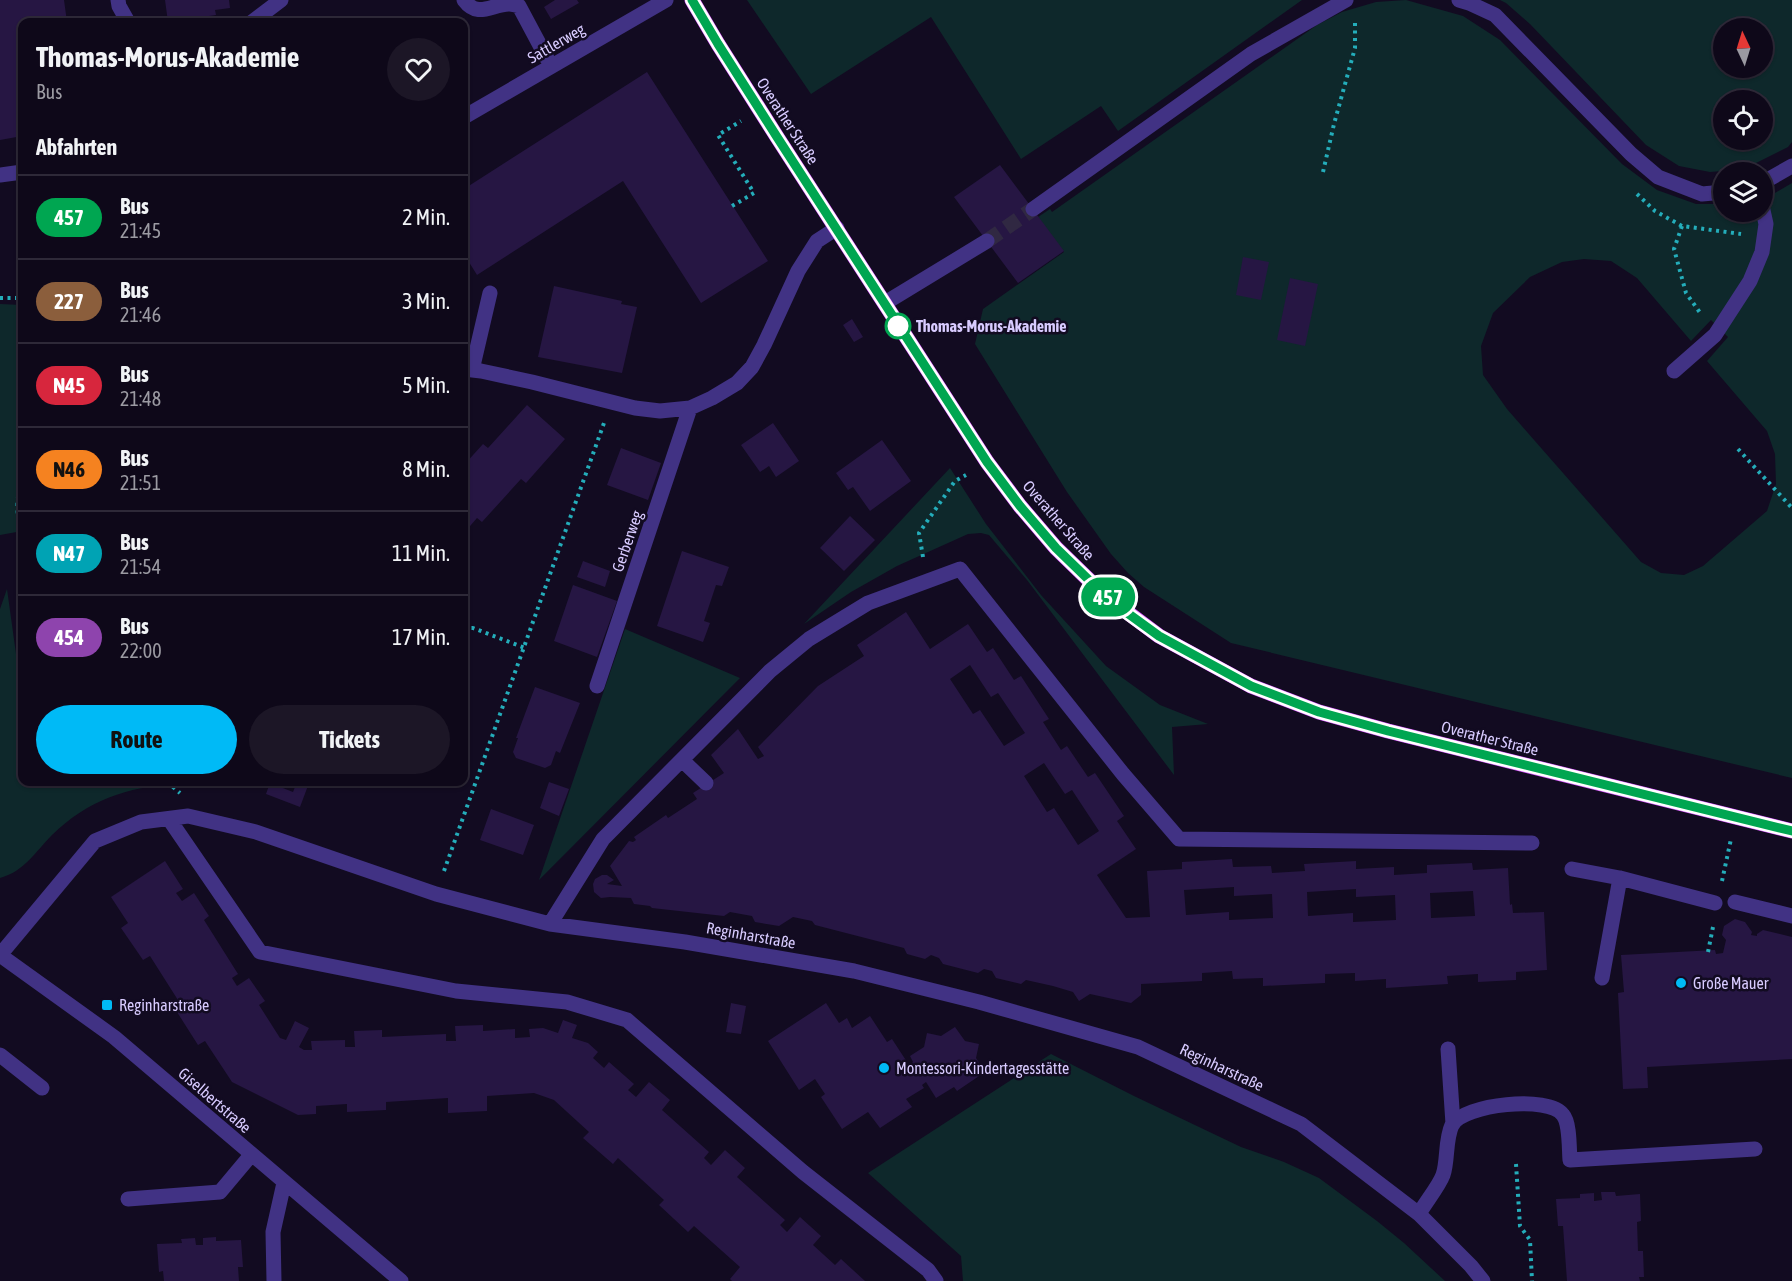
<!DOCTYPE html>
<html lang="de">
<head>
<meta charset="utf-8">
<style>
	:root { --surface:#0e0819; --page:#1c1626; --text:#f1f3f6; --muted:#9b9aa2; --line:#2e2938; --accent:#00baf6 }
	body { margin:0; font-family:"Asap Condensed",sans-serif; background:var(--page); color:var(--text); height:100vh; display:flex; flex-direction:column; font-size:22px; white-space:nowrap }
	* { box-sizing:border-box; margin:0 }
	p { font-size:20px; color:var(--muted) }
	.icon { flex:none; width:33px; height:33px; fill:none; stroke:currentColor; stroke-width:2; stroke-linecap:round; stroke-linejoin:round }
	.map { position:relative; flex:1; overflow:hidden }
	.side { position:absolute; left:18px; top:18px; width:450px; height:768px; display:flex; flex-direction:column; background:var(--surface); border-radius:12px; box-shadow:0 2px 4px #0004,0 0 0 2px var(--line) }
	.side>* { flex:none }
	.badge { padding:0 12px; border-radius:20px; font-size:21px; line-height:39px }
	.needle { width:39px; rotate:356deg }
	.buttons { position:absolute; left:1713px; top:18px; display:grid; gap:12px }
	.buttons a { display:grid; place-items:center; width:60px; height:60px; border-radius:50%; background:var(--surface); box-shadow:0 2px 4px #0004,0 0 0 2px var(--line); font-size:30px }
	.map>.badge { position:absolute; translate:-50% -50%; box-shadow:0 0 0 3px #fff }
	h2 { padding:0 18px; font-size:22px; line-height:54px }
	.round { display:grid; place-items:center; flex:none; width:63px; height:63px; border-radius:32px; background:var(--page) }
	.head { display:flex; align-items:center; justify-content:space-between; height:102px; padding:0 18px }
	h1 { font-size:28px; font-weight:700; line-height:45px }
	.action { display:flex; gap:12px; margin-top:auto; padding:12px 18px }
	.action a { flex:1; height:69px; border-radius:36px; background:var(--accent); color:#111; font-size:24px; font-weight:700; line-height:69px; text-align:center }
	.action a+a { background:var(--page); color:var(--text) }
	ul { padding:0; list-style:none }
	li { display:flex; align-items:center; gap:18px; height:84px; padding:0 18px; border-top:2px solid var(--line) }
	li div { flex:1 }
	li b { display:block; font-size:22px }
	li em { font-style:normal }
	li .badge { min-width:66px; font-weight:700; text-align:center }
	.map>svg:first-child { display:block }
	.green { fill:#0e282b; fill-rule:evenodd }
	.building { fill:#261643; fill-rule:evenodd }
	.lines { fill:none; stroke-linecap:round; stroke-linejoin:round }
	.minor-tunnel { stroke:#302842; stroke-width:15; stroke-dasharray:15 8; stroke-linecap:butt }
	.path { stroke:#24adba; stroke-width:4; stroke-dasharray:3 4.5; stroke-linecap:butt }
	.minor { stroke:#413284; stroke-width:15 }
	.major { stroke:#d752ff; stroke-width:15 }
	.line-casing { stroke:#fff; stroke-width:14 }
	.line { stroke:#00a651; stroke-width:9 }
	.stop-dot { fill:#fff; stroke:#00a651; stroke-width:3 }
	.poi-dot { fill:#00baf6; stroke:#120b21; stroke-width:2 }
	.labels { text-anchor:middle; dominant-baseline:central; stroke-width:5; stroke-linejoin:round; paint-order:stroke }
	.street-label { font-size:16px; fill:#d8cbff; stroke:#120b21 }
	.stop-label { font-size:16px; font-weight:bold; fill:#d8cbff; stroke:#120b21; text-anchor:start }
	.poi-label { font-size:16px; fill:#d8cbff; stroke:#120b21; text-anchor:start }
</style>
</head>
<body>
<div class="map">
<svg width="1792" height="1281" viewBox="0 0 1792 1281">
	<rect width="100%" height="100%" fill="#120b21"/>
	<path class="green" d="M747,0h555l-184,131 -17,-25 -80,53 -90,-142 -120,77z
		M1406,0l57,16 37,24 122,124 35,26 39,14h27l1,8h38l1,-12 29,-17v595l-561,-135 -87,-56 -16,-14 -17,-19 -44,-62 -92,-148 8,-35 81,-57 -26,-35 12,-8 2,3 265,-187 25,-13 34,-10zM1584,259l27,2 26,17 54,63 20,-21 17,17 -21,24 60,70 8,23 1,30 -9,27 -64,55 -19,9 -23,-2 -20,-11 -134,-153 -24,-34 -2,-29 12,-33 37,-36 32,-15z
		M1500,0h292v142l-4,5 -44,22 -34,3 -31,-6 -33,-21 -116,-121 -24,-21zM1724,28h38v40h-38zM1724,100h38v40h-38z
		M0,304l22,1v226l-22,4z
		M950,468l36,56 55,71 65,71 54,39 48,19 -36,3 2,48 -147,-195 -38,-45 -8,-2 -13,1 -71,32 -46,26 -47,32z
		M7,589l15,108v85h156l-2,2c-49,3 -88,16 -124,51 -17,17 -27,36 -52,43v-269z
		M625,629l115,49 -201,202z
		M1051,1054l83,42 107,51 43,15 35,16 58,43 27,22 41,38h-482l-2,-25 -93,-83z"/>
	<path class="building" d="M0,0h64l3,22h-45v23l-3,2 3,20v69l-22,4z
		M165,0h64l1,8 -15,2 1,5 -48,7z
		M555,0h22l2,3 -28,16 -7,-12z
		M647,72l121,189 -67,42 -78,-122 -146,94 -13,-21v-65z
		M1000,165l64,86 -46,32 -64,-86z
		M1243,257l26,5 -8,38 -25,-5z
		M1290,278l28,6 -13,62 -28,-6z
		M554,286l68,15 -1,3 16,3 -15,66 -84,-16z
		M852,319l11,18 -9,5 -11,-17z
		M527,405l38,34 -39,44 -5,-4 -39,43 -5,-4 -13,15v-68l19,-21 5,4z
		M773,423l26,38 -23,16 -7,-11 -9,6 -19,-27z
		M882,440l29,41 -41,30 -17,-24 -5,3 -12,-17z
		M621,448l40,15 -13,37 -41,-15z
		M850,516l25,24 -31,31 -24,-23z
		M682,551l47,16 -7,19 -6,-1 -12,36 6,2 -7,19 -46,-16z
		M583,561l27,10 -5,16 -28,-10z
		M573,585l44,16 -20,56 -43,-16z
		M906,612l24,37 38,-25 19,28 6,-4 21,32 7,-4 28,43 -6,3 18,28 6,-4 21,31 7,-4 29,43 -7,5 19,28 -39,26 29,43 24,-1 -3,-46 35,-2v-7l50,-3 1,8 38,-1 1,7 33,-2 -1,-7 52,-3v8l38,-2v8l33,-2v-8l45,-2 1,7 35,-2 2,37 2,-1 1,9 31,-1 3,58 -31,2v8l-38,2v-8l-31,2 1,8 -62,4v-9l-31,2v-8l-30,1v9l-62,3v-8l-30,1 -1,-8 -30,2v8l-61,3v11l-10,8 -41,-9 -11,7 -6,-9 -20,-6 -27,-6 -5,4 -25,-6 -4,-7 -8,-2 -6,4 -35,-9 -4,-6 -8,-3 -6,4 -18,-5 -3,-6 -89,-23 -3,-4 -19,-4 -14,9 -24,-4 -3,-6 -22,-4 -6,4 -72,-8 -2,-2 -16,-2 -3,-6 -21,-1 -9,1 -7,-6 -1,-8 2,-5 7,-4h5l7,5 -7,4 15,2 -12,-20 19,-25 4,1 3,-2 -2,-3 32,-22 2,3 29,-19 -4,-6 31,-20 -13,-18 27,-26 20,30 6,-3 -6,-9 60,-61 46,-30 -7,-11zM970,665l21,32 7,-4 27,40 -21,13 -24,-36 -7,4 -23,-35zM1044,763l21,31 7,-4 27,41 -21,14 -24,-37 -7,4 -23,-36zM1234,887v9l38,-2 1,24 -44,2v-8l-43,3 -2,-25zM1356,889v8l39,-2 1,25 -43,2v-9l-45,3 -1,-24zM1473,891l2,25 -44,2 -1,-25z
		M535,687l45,16 -20,50 -4,-2 -5,14 -6,3 -29,-10 -3,-6 5,-14h-2z
		M297,782l12,1 -9,24 -34,-13 4,-11 23,9z
		M549,782l20,7 -10,27 -19,-8z
		M491,809l43,16 -11,30 -43,-15z
		M165,861l18,28 -7,4 6,8 12,-8 15,23 -5,4 34,54 -6,4 5,8 12,-8 16,23 -6,4 21,33 6,2 9,-19 14,7 -10,19 5,3h8l-1,-9 34,-1v7h10l-1,-16 28,-1v7l64,-3v7h10l-1,-15 28,-1v6l32,-2v9l15,-1 -1,-8 14,-1 15,5 5,-13 14,5 -5,13 16,5 10,9 -5,6 11,10 5,-6 25,22 -6,6 8,7 13,-15 21,18 -8,10 47,42 -5,6 7,7 14,-15 20,18 -8,9 48,43 -5,5 7,7 13,-15 21,19 -8,9 22,20 6,-6 24,22h-133l-2,-2 10,-12 -46,-41 -6,6 -29,-27 5,-5 -46,-42 -5,6 -30,-26 6,-6 -35,-32 -20,-7 -47,3v15l-39,2v-15l-62,4v8l-39,2v-8l-31,2v8l-18,1 -66,-33 -27,-41 -7,4 -21,-33 6,-4 -33,-52 -7,4 -22,-32 7,-5 -17,-26z
		M1735,919l10,3 7,10 -1,3 6,1v-2l6,-4 29,7v122l-145,8 1,21 -25,1 -5,-96 6,-1 -3,-37 94,-5 1,4 7,-1 3,-13 -4,-5 2,-9z
		M731,1003l15,3 -5,28 -15,-2z
		M826,1003l13,20 8,-5 5,10 18,-12 17,26 5,-3 17,26 4,-3 -3,-6 14,-9 3,-14 14,3 14,-9 10,14 14,3 -3,14 9,14 -28,19 -3,-4 -18,11 -10,-16 -4,3 2,3 -18,11 6,8 -32,21 -12,-16 -26,17 -21,-32 4,-3 -10,-15 -16,11 -31,-49z
		M1601,1192h14l1,4 24,-2 1,27 -4,1 1,29h5l1,26h-5l1,4h-73l-4,-55h-5l-2,-27 24,-1v-4l14,-1v8l8,-1z
		M216,1237v4l25,-1 2,27h-5l1,14h-75l-1,-10 -4,1 -2,-28 25,-1 -1,-4 14,-1 1,7h7v-7z"/>
	<g class="lines">
		<path class="minor-tunnel" d="M987,241l46,-32"/>
		<path class="path" d="M1323,172l11,-48 21,-76v-27
			M1637,194l18,17 27,15 59,8
			M732,206l22,-13 -36,-58 23,-14
			M1682,226l-8,23 12,44 15,21
			M0,298h22
			M19,298l3,8
			M1738,449l54,59
			M22,481c-7,18 -5,37 0,56
			M923,557l-4,-24 36,-52 11,-6
			M464,628h9l52,20
			M167,782l13,11
			M444,871l160,-448
			M1722,881l9,-42
			M1708,952l5,-25
			M1516,1164l4,62 10,14 2,41"/>
		<path class="minor" d="M118,0l1,6 9,16
			M464,0c14,19 28,4 45,4 3,0 7,1 10,2l32,60
			M1459,0l10,3 26,12 136,139 27,23 44,17 22,-2
			M252,22l29,-22
			M464,117l202,-117
			M0,175l22,-3
			M1762,183l30,-17
			M1033,209l218,-155 95,-54
			M885,303l102,-62
			M464,369l17,2 51,11 103,26 25,3 30,-3 22,-10 25,-15 15,-16 12,-22 34,-74 19,-30 20,-13
			M472,370l18,-77
			M1674,371l41,-36 35,-54 12,-29 4,-28 -4,-18
			M597,686l93,-278
			M682,760l24,23
			M169,819l91,133 196,39 111,11 60,18 176,152 125,98 8,11
			M1572,869l48,9 95,25
			M1735,902l57,14
			M550,924l53,-85 167,-168 39,-32 59,-36 92,-34 163,205 56,65 353,4
			M0,955l95,-114 46,-19 47,-6 68,16 180,62 114,30 135,18 169,29 125,31 159,45 163,77 118,90 52,52 12,15
			M0,955l114,82 287,244
			M1602,978l18,-100
			M1448,1049l5,75
			M0,1055l42,33
			M128,1199l92,-7 31,-37
			M1419,1214c6,-11 20,-28 24,-39 5,-14 2,-35 9,-50 12,-21 97,-30 111,-10 7,8 6,34 7,45l185,-11
			M274,1281l-1,-49 11,-49"/>
		<path class="major" d="M692,0l26,44 59,93 210,325 33,44 36,42 35,34 36,30 32,24 92,50 68,26 69,19 404,100"/>
	</g>
	<g class="lines">
		<defs>
			<path id="line" d="M692,0l26,44 59,93 210,325 33,44 36,42 35,34 35,30 33,24 92,50 68,26 69,19 404,100"/>
		</defs>
		<use href="#line" class="line-casing"/>
		<use href="#line" class="line"/>
	</g>
	<circle class="stop-dot" cx="898" cy="326" r="12"/>
	<g class="poi-dot">
		<circle cx="1681" cy="983" r="6"/>
		<rect x="101" y="999" width="12" height="12" rx="3"/>
		<circle cx="884" cy="1068" r="6"/>
	</g>
	<g class="labels">
		<g class="street-label">
			<text transform="translate(556 43) rotate(-30)">Sattlerweg</text>
			<text transform="translate(788 121) rotate(57)">Overather Straße</text>
			<text transform="translate(1059 520) rotate(49)">Overather Straße</text>
			<text transform="translate(627 541) rotate(-71)">Gerberweg</text>
			<text transform="translate(1490 738) rotate(14)">Overather Straße</text>
			<text transform="translate(751 935) rotate(10)">Reginharstraße</text>
			<text transform="translate(1222 1067) rotate(25)">Reginharstraße</text>
			<text transform="translate(215 1100) rotate(41)">Giselbertstraße</text>
		</g>
		<g class="stop-label">
			<text x="916" y="326">Thomas-Morus-Akademie</text>
		</g>
		<g class="poi-label">
			<text x="1693" y="983">Große Mauer</text>
			<text x="119" y="1005">Reginharstraße</text>
			<text x="896" y="1068">Montessori-Kindertagesstätte</text>
		</g>
	</g>
</svg>
<div class="buttons">
<a><svg class="needle" viewBox="-14 -14 28 28"><path d="M0-13l5 13h-10z" fill="#e53935"/><path d="M0 13l5-13h-10z" fill="#9b9aa2"/></svg></a>
<a><svg class="icon" aria-label="locate" viewBox="0 0 24 24"><circle cx="12" cy="12" r="6"/><path d="M12 2v4M12 18v4M2 12h4M18 12h4"/></svg></a>
<a><svg class="icon" aria-label="layers" viewBox="0 0 24 24"><path d="M12 4l9 5-9 5-9-5zM3 14l9 5 9-5"/></svg></a>
</div>
<b class="badge" style="left:1108px;top:597px;background:#00a651;color:#fff">457</b>
<section class="side">
<div class="head"><div><h1>Thomas-Morus-Akademie</h1><p>Bus</p></div><a class="round"><svg class="icon" aria-label="heart" viewBox="0 0 24 24"><path d="M12 20l-8-8c-3-5 5-10 8-4 3-6 11-1 8 4z"/></svg></a></div>
<h2>Abfahrten</h2>
<ul>
<li><span class="badge" style="background:#00a651;color:#fff">457</span><div><b>Bus</b><p>21:45</p></div><em>2 Min.</em></li>
<li><span class="badge" style="background:#8b5e3c;color:#fff">227</span><div><b>Bus</b><p>21:46</p></div><em>3 Min.</em></li>
<li><span class="badge" style="background:#d7263d;color:#fff">N45</span><div><b>Bus</b><p>21:48</p></div><em>5 Min.</em></li>
<li><span class="badge" style="background:#f58220;color:#111">N46</span><div><b>Bus</b><p>21:51</p></div><em>8 Min.</em></li>
<li><span class="badge" style="background:#00a3b4;color:#fff">N47</span><div><b>Bus</b><p>21:54</p></div><em>11 Min.</em></li>
<li><span class="badge" style="background:#8e44ad;color:#fff">454</span><div><b>Bus</b><p>22:00</p></div><em>17 Min.</em></li>
</ul>
<div class="action"><a>Route</a><a>Tickets</a></div>
</section>
</div>
</body>
</html>
